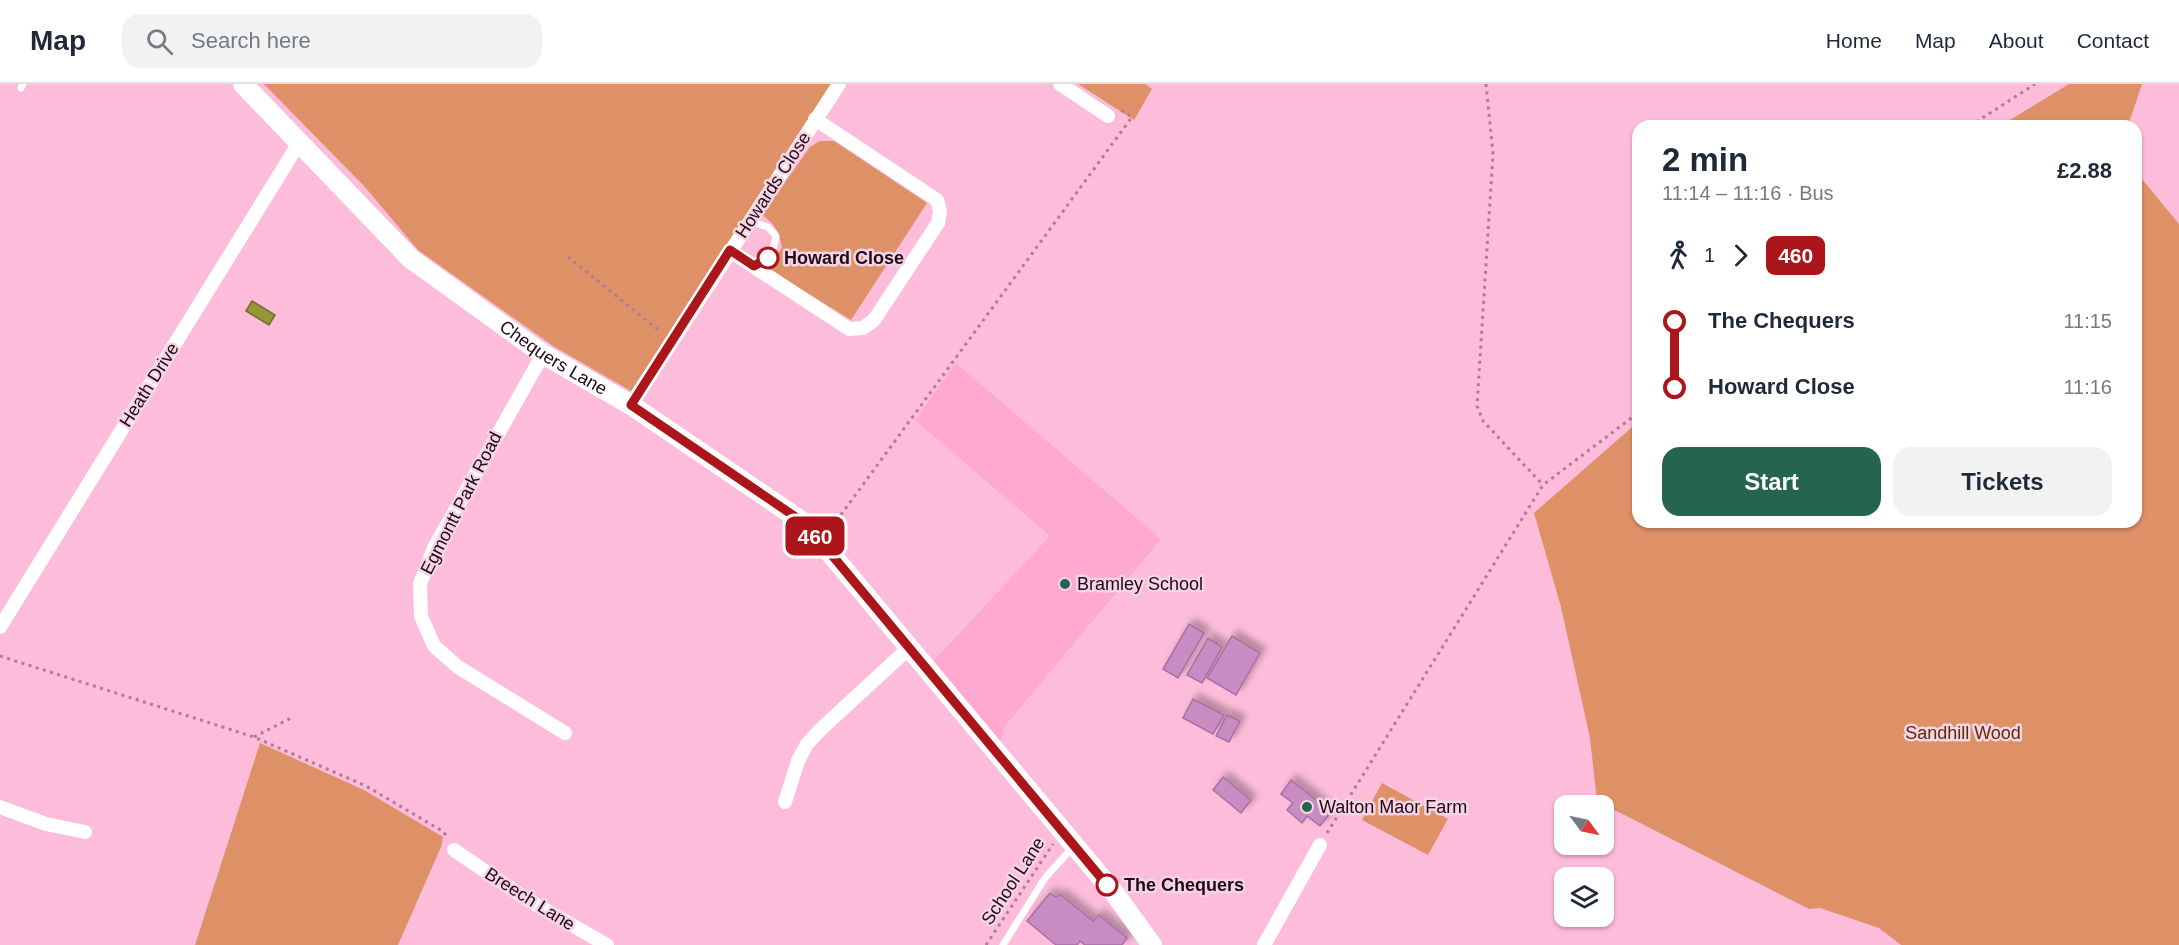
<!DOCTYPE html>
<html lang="en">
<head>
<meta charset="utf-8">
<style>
	:root { --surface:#fff; --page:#f2f2f3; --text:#1f2937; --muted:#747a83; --line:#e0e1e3; --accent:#256450 }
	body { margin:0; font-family:Arial,sans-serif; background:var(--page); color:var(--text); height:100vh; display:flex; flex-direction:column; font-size:22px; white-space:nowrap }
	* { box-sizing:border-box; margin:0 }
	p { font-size:20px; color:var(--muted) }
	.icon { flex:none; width:33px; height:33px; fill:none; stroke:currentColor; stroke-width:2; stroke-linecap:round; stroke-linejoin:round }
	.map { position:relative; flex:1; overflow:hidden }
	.drawer { position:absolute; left:1632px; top:36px; width:510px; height:408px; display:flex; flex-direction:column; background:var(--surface); border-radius:18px; box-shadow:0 2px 4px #0004 }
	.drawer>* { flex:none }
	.badge { padding:0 12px; border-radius:9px; font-size:21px; line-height:39px }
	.needle { width:39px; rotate:123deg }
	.controls { position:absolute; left:1554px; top:711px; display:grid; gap:12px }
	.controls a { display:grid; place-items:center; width:60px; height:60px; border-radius:12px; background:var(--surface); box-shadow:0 2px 4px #0004; font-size:30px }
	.map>.badge { position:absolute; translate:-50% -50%; box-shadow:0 0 0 3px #fff }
	.legs { display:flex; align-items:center; gap:9px; height:66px; padding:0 30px; font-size:20px }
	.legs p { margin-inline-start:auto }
	.summary { display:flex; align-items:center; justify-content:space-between; height:102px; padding:0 30px }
	h1 { font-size:33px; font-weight:700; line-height:45px }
	.primary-button { display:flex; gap:12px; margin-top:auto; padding:12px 30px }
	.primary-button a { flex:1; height:69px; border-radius:18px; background:var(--accent); color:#fff; font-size:24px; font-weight:700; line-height:69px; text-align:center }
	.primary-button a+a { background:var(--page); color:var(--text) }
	ul { padding:0 30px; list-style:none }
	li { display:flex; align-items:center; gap:21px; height:66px; font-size:22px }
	li i { display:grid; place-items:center; width:9px; height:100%; margin:0 8px; background:currentColor }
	li i::after { content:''; width:15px; height:15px; margin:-8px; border:4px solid; border-radius:50%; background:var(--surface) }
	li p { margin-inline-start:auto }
	li:first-child i { background:linear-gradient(#0000 50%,currentColor 0) }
	li:last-child i { background:linear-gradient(currentColor 50%,#0000 0) }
	header { display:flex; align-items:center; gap:36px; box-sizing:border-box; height:84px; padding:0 30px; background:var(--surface); border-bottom:2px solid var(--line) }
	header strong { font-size:28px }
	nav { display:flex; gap:33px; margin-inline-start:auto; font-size:21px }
	.search { width:420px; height:54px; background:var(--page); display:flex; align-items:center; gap:15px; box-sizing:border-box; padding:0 21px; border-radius:18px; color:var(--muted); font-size:22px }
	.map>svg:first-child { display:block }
	.built { fill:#ffa9d2 }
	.green { fill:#de9166 }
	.water { fill:#969737; stroke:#746c2d; stroke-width:1.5 }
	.building { fill:#c88cc2; stroke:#a96fa4; stroke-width:1.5; filter:url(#shadow) }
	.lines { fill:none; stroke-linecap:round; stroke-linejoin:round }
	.path { stroke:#af7c95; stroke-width:3; stroke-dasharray:3 4.5; stroke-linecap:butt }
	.lane { stroke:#fff; stroke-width:7 }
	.street { stroke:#fff; stroke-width:14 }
	.secondary { stroke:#fff; stroke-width:20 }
	.line-1-casing { stroke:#fff; stroke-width:14 }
	.line-1 { stroke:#ac151a; stroke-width:9 }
	.stop-1-dot { fill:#fff; stroke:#ac151a; stroke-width:3 }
	.poi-dot { fill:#256450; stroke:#f5d4e3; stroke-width:2 }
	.labels { text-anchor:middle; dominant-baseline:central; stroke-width:5; stroke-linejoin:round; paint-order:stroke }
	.street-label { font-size:18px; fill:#230817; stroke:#f5d4e3 }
	.stop-label { font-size:18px; font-weight:bold; fill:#230817; stroke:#f5d4e3; text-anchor:start }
	.poi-label { font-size:18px; fill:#230817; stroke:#f5d4e3; text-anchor:start }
	.park-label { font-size:18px; fill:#5f2a06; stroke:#f5d4e3 }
</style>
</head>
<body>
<header>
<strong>Map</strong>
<div class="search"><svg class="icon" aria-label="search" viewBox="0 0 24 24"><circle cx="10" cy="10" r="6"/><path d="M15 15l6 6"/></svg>Search here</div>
<nav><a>Home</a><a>Map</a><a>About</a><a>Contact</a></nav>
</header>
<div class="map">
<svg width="2179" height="861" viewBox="0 0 2179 861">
	<defs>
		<filter id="shadow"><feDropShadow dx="5.5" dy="-5.5" stdDeviation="3" flood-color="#0004"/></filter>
	</defs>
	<rect width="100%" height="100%" fill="#fcbcda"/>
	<path class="built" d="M956,279l205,176 -156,187 -7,22 -70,-81 122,-131 -135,-116z"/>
	<path class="green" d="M264,0h568l-201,307 -78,-45 -135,-96 -53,-63z
		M1078,0h67l7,5 -18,31z
		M2069,0h73l-14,42h-128z
		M820,57h14l93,62 -76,117 -84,-52 15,-20c-2,-16 -7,-24 -20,-33l48,-68z
		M2136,88l43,52v721h-278l-22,-17 -59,-20 -11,1 -212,-108 -7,-63 -29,-131 -27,-94 104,-91v100h498z
		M260,659l104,47 79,47 -2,10 -43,98h-203z
		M1382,699l66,36 -20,36 -66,-35z"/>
	<path class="water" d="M252,217l23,14 -6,10 -23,-14z"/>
	<path class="building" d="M1189,540l15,9 -26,45 -15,-9z
		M1232,552l28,17 -24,42 -29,-17z
		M1208,554l14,9 -20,36 -15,-8z
		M1193,615l31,16 -11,19 -30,-16z
		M1227,631l13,6 -11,21 -13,-6z
		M1223,693l28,23 -10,13 -28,-23z
		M1291,696l40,32 -11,14 -13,-10 -5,7 -15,-13 6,-7 -12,-9z
		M1050,809l5,4 6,-2 32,26 6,-6 28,23 -5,7h-37l-5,-4 -3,4h-21l-29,-24z"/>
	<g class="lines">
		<path class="path" d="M1486,0l7,70 -16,252 6,15 60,64
			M1970,42l65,-42
			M568,173l93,75
			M832,443l300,-410 -11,-7
			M0,572l254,81 112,49 78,46 3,6
			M254,653l39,-20
			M1327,749l216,-348 95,-72
			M986,861l67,-101"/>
		<path class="lane" d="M21,4l2,-4
			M749,137l19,6 8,9c-2,17 -8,22 -22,30
			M1003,861l42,-67 27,-30"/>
		<path class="street" d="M1060,0l48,32
			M730,167l119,78 14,-1 11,-8 64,-97 2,-12 -3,-11 -122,-81
			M543,270l-109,194 -14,36 1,32 13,30 24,21 107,66
			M631,321l208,-321
			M0,543l299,-484
			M785,718l13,-41 9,-17 14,-15 88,-81
			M0,723l46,17 39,8
			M454,766l74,50 79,45
			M1264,861l56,-100"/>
		<path class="secondary" id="s1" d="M243,0l168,175 132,95 88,51 169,115 21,22 294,352 37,51"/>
	</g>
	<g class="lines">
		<defs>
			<path id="line-1" d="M768,174l-14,8 -24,-16 -99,155 169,115 21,22 286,343"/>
		</defs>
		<use href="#line-1" class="line-1-casing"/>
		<use href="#line-1" class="line-1"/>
	</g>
	<g class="stop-1-dot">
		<circle cx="768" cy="174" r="10"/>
		<circle cx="1107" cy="801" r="10"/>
	</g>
	<g class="poi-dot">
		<circle cx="1065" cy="500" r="6"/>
		<circle cx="1307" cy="723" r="6"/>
	</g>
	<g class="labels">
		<g class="street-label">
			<text transform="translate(773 101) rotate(-57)">Howards Close</text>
			<text stroke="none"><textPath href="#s1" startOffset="416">Chequers Lane</textPath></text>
			<text transform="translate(149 301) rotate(-58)">Heath Drive</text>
			<text transform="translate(461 419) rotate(-63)">Egmontt Park Road</text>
			<text transform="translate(1013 797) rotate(-57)">School Lane</text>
			<text transform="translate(530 815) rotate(32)">Breech Lane</text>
		</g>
		<g class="stop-label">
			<text x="784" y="174">Howard Close</text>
			<text x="1124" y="801">The Chequers</text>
		</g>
		<g class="poi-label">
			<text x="1077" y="500">Bramley School</text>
			<text x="1319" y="723">Walton Maor Farm</text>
		</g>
		<g class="park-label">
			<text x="1963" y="649">Sandhill Wood</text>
		</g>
	</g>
</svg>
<div class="controls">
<a><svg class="needle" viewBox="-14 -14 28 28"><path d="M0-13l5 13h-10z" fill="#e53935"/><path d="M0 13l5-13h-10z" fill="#747a83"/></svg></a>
<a><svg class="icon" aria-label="layers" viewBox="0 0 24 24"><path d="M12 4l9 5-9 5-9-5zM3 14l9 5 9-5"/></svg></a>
</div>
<b class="badge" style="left:815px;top:452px;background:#ac151a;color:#fff">460</b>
<section class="drawer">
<div class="summary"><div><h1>2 min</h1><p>11:14 – 11:16 · Bus</p></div><b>£2.88</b></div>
<div class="legs"><svg class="icon" aria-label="walk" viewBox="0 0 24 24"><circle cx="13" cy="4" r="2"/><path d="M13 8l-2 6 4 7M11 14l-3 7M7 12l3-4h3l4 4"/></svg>1<svg class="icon" aria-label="forward" viewBox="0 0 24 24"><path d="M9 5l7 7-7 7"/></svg><b class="badge" style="background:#ac151a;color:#fff">460</b></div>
<ul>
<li><i style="color:#ac151a"></i><b>The Chequers</b><p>11:15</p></li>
<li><i style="color:#ac151a"></i><b>Howard Close</b><p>11:16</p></li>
</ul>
<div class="primary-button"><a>Start</a><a>Tickets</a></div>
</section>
</div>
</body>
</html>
